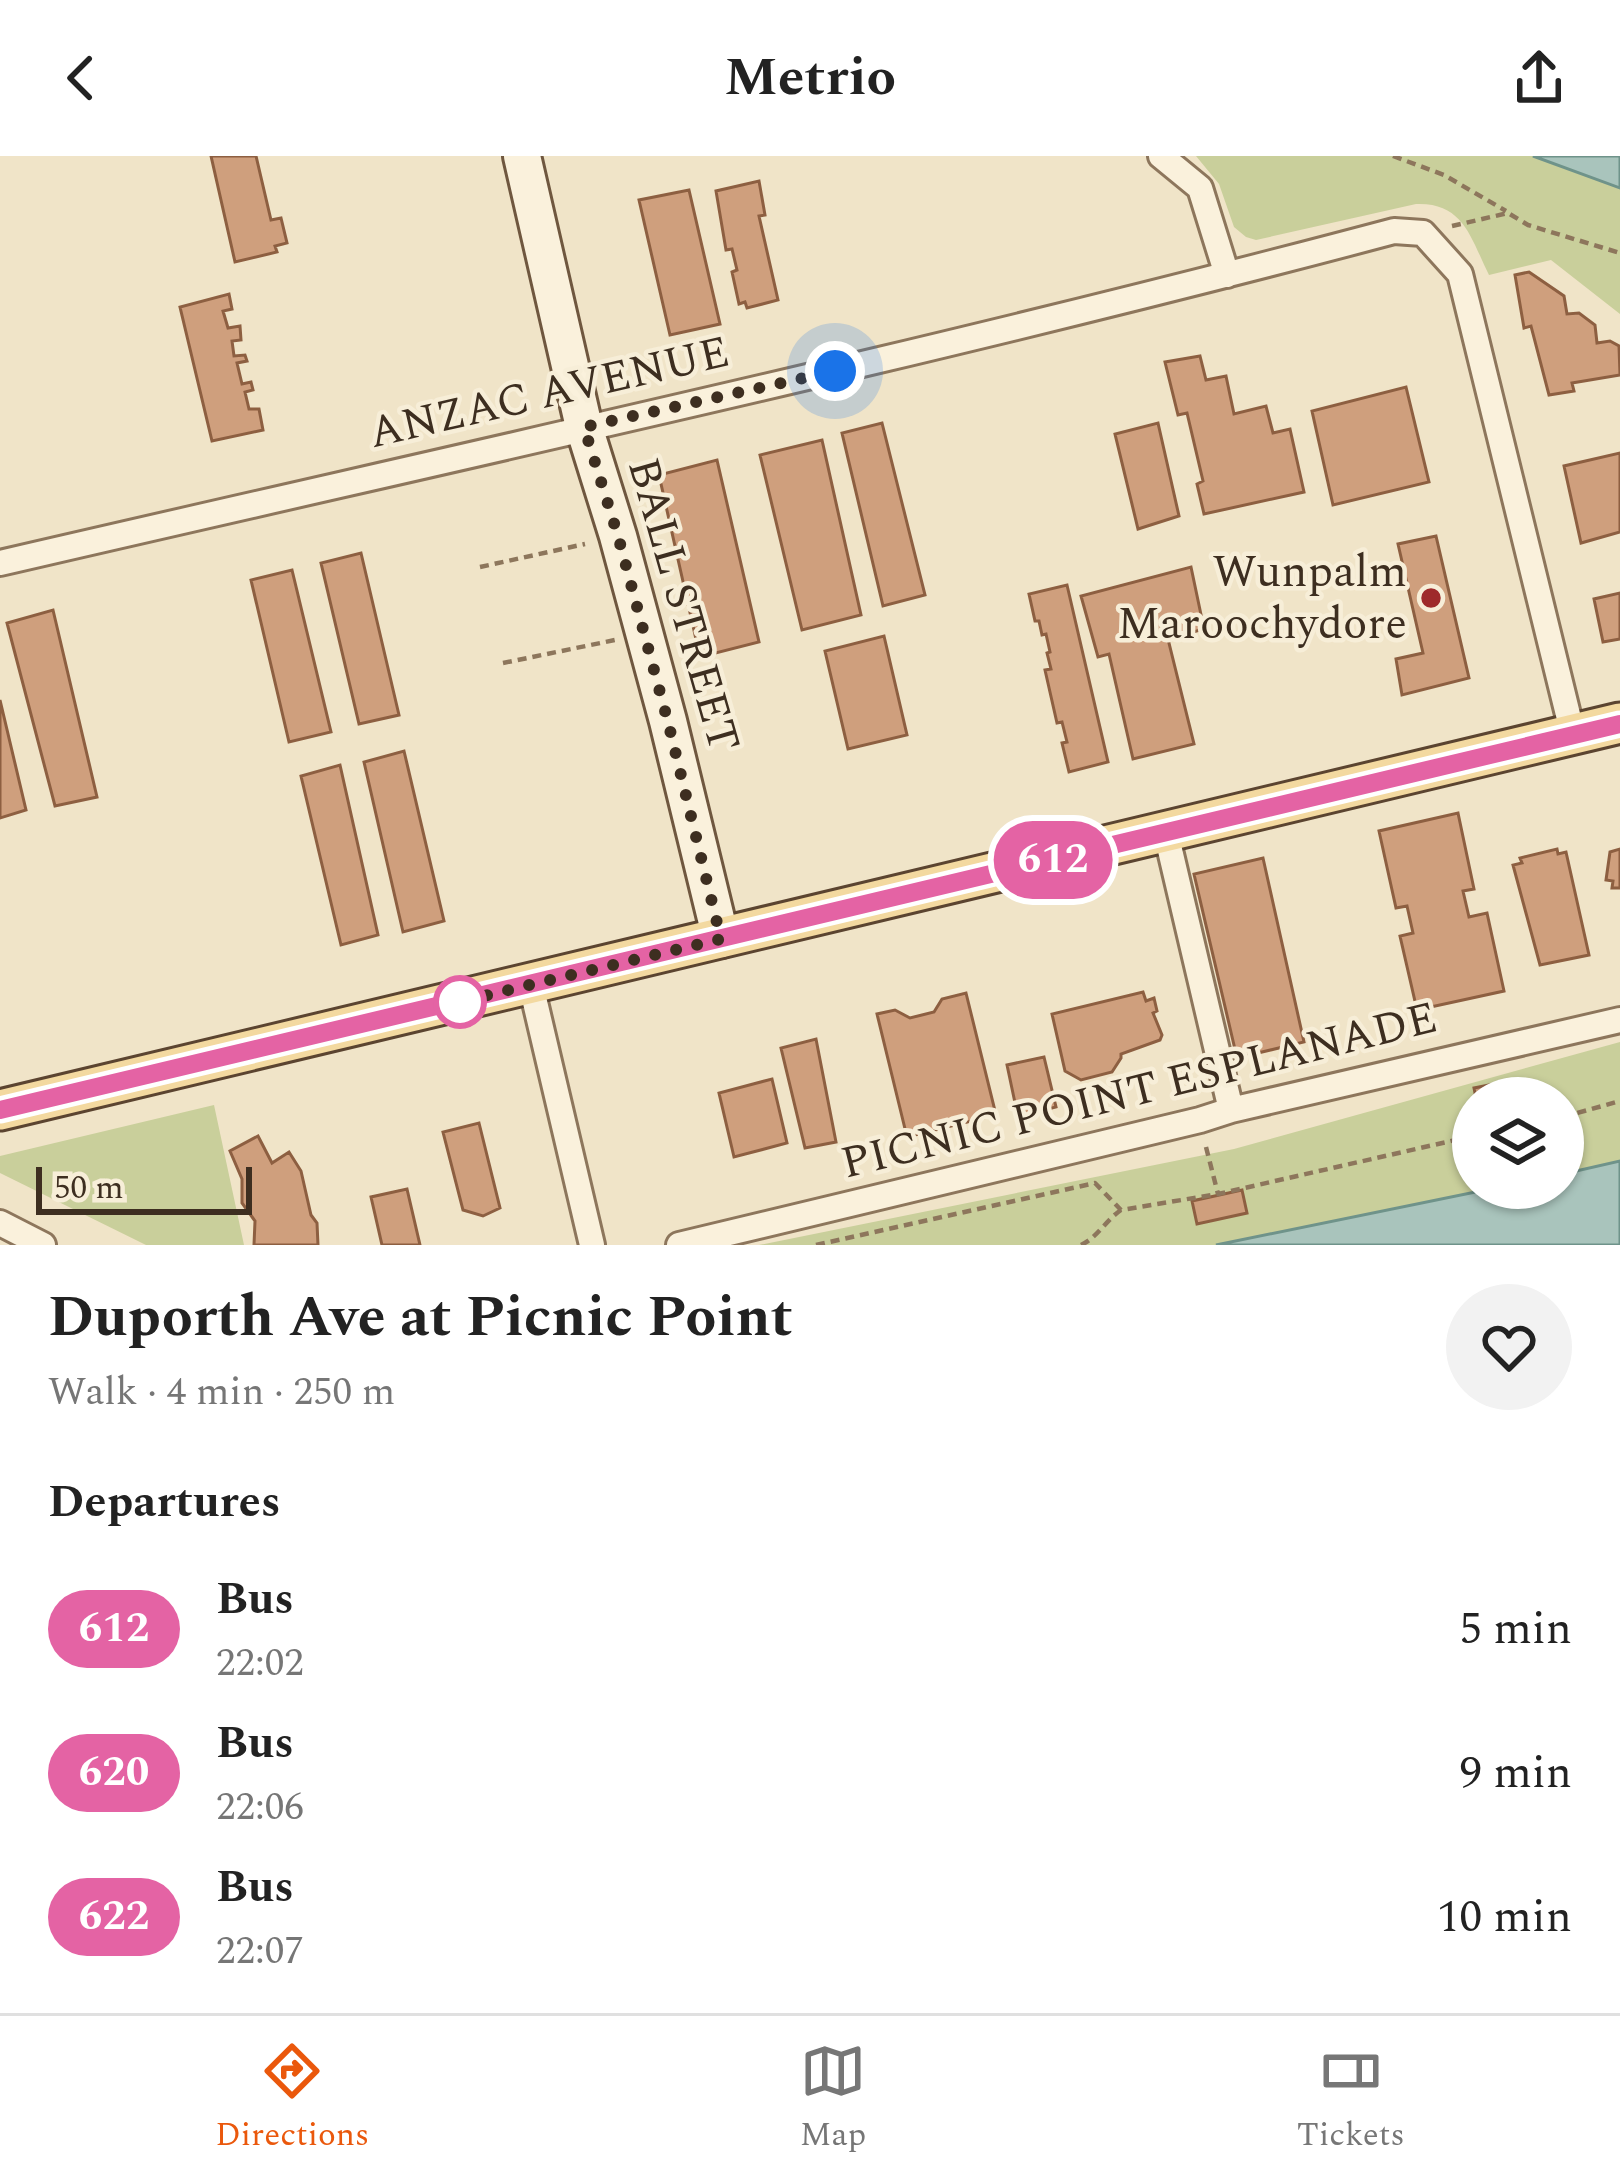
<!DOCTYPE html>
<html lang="en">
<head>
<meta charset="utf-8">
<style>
	:root { --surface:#fff; --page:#f2f2f2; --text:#222; --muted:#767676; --line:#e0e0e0; --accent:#ea580c }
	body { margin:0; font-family:Spectral,serif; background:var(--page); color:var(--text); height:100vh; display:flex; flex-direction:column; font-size:45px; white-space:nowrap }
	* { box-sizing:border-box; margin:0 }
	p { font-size:39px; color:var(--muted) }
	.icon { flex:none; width:66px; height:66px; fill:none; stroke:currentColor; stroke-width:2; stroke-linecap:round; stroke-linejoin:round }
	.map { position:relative; height:1089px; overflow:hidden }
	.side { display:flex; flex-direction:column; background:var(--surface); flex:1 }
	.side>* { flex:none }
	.badge { padding:0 24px; border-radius:39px; font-size:42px; line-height:78px }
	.controls { position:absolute; left:1452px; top:921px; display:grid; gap:24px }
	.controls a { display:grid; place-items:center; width:132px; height:132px; border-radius:50%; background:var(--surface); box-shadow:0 3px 9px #0004; font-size:60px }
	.scale { position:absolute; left:36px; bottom:30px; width:216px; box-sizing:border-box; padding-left:12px; border:6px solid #3d2e20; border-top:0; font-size:33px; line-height:42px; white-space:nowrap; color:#3d2e20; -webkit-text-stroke:9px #f7eed8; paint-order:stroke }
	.you { position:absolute; width:60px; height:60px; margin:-30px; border:9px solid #fff; border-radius:50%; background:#1a73e8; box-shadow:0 0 0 18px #1a73e833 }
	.map>.badge { position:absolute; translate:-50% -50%; box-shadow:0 0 0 6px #fff }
	h2 { padding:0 48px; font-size:45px; line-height:108px }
	.round { display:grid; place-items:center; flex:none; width:126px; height:126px; border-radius:63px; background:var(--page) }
	.summary { display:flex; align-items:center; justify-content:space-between; height:204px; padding:0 48px }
	h1 { font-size:57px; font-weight:700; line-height:90px }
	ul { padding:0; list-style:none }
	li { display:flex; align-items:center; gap:36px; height:144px; padding:0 48px }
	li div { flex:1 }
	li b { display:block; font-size:45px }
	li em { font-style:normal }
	li .badge { min-width:132px; font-weight:700; text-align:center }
	header { display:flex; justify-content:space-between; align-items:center; height:156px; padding:0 48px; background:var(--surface); font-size:54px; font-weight:700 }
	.menu { display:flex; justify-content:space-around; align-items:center; height:168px; border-top:3px solid var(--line); background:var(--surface); font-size:33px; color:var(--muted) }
	.menu a { display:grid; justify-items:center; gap:6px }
	.menu .selected { color:var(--accent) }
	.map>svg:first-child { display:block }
	.green { fill:#c9cf9b }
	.water { fill:#a9c4bc; stroke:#6f938a; stroke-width:3 }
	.building { fill:#cf9f7d; stroke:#8d5f41; stroke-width:3 }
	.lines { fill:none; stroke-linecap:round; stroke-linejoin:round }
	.street-casing { stroke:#8d765c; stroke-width:30 }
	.secondary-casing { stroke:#6f573f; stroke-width:42 }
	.primary-casing { stroke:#5b4430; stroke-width:45 }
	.path { stroke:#8d765c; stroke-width:4.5; stroke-dasharray:9 6; stroke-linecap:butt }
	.street { stroke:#faf1dc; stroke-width:24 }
	.secondary { stroke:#faf1dc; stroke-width:36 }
	.primary { stroke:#f3d9a0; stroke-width:39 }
	.line-casing { stroke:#fff; stroke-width:27 }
	.line { stroke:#e463a4; stroke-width:18 }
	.walk { stroke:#3d2e20; stroke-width:12; stroke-dasharray:0 21.6 }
	.poi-dot { fill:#9e2a2b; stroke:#f7eed8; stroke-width:4.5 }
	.stop-dot { fill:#fff; stroke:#e463a4; stroke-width:6 }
	.labels { text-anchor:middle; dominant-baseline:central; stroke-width:9; stroke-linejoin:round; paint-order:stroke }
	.street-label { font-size:45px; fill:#3d2e20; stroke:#f7eed8 }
	.poi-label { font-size:45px; fill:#3d2e20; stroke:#f7eed8; text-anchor:end }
</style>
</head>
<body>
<header><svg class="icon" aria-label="back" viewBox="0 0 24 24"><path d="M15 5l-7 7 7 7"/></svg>Metrio<svg class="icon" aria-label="share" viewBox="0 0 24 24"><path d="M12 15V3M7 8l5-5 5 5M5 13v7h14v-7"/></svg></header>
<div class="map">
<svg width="1620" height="1089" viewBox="0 0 1620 1089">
	<rect width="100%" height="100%" fill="#f0e4c8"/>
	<path class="green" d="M1196,0h337l87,32v126l-69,-54 -62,15c-18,-36 -25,-73 -73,-71l-160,36 -10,-3 -12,-10 -15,-43z
		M1620,886v119l-7,3 -50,10v-76h-90v90h22l-279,57h-457l475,-96z
		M214,949l30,140h-98l-146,-72v-17z"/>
	<path class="water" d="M1533,0h87v32z
		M1620,1005v84h-404l279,-57h68v-14z"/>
	<path class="building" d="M211,0h45l15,64 10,-2 6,25 -12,3 2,6 -42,10z
		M759,25l6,34 -6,1 19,84 -31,8 -2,-6 -6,2 -7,-32 5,-2 -5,-21 -6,1 -10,-59z
		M689,34l31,134 -50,11 -31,-135z
		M1529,116l35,24 3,18 12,-1 16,12 2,18 13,-2 9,5 1,29 -48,8 2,8 -25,4 -18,-69 -7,2 -9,-53z
		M229,138l3,15 -9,2 5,17 12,-2 1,14 -9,1 2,15 11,-1 2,6 -10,2 5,21 9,-2 2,8 -8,2 4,17h10l4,21 -51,11 -32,-134z
		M1200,200l6,24 20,-4 8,38 32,-8 7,27 17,-4 14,63 -100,22 -7,-30 6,-3 -16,-68 -9,2 -13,-53z
		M1406,231l23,95 -96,23 -21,-94z
		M882,267l43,172 -42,11 -41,-173z
		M1158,267l21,93 -41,13 -23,-95z
		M822,284l39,175 -59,15 -42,-175z
		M1620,297v79l-39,11 -17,-77z
		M717,304l42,182 -59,15 -41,-182z
		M1436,380l33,142 -67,17 -6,-36 27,-6 -25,-109z
		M361,397l38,162 -40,9 -38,-161z
		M1191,411l13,62 -36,10 26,105 -61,15 -24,-105 -11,3 -17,-61z
		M292,414l39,162 -42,10 -38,-162z
		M1067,429l41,177 -39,10 -7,-29 5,-1 -5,-20 -5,1 -12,-53 6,-1 -4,-16 3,-1 -4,-18 -4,1 -3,-14h-4l-6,-27z
		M1620,437v46l-17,3 -9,-43z
		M53,454l44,187 -42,9 -48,-183z
		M884,480l23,99 -59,14 -23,-98z
		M0,544l26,110 -26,8z
		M404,595l40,170 -41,11 -39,-170z
		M340,609l38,170 -37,10 -40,-169z
		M1458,657l16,76 -11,2 6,26 18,-4 17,78 -87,19 -17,-74 13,-3 -6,-27 -11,2 -17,-77z
		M1557,693l1,5 8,-2 23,103 -49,10 -27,-100 9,-2 -2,-5z
		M1620,693v39h-8l1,-7 -7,-1 4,-28z
		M1263,702l41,184 -67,16 -43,-184z
		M1143,836l3,9 8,-3 3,13 -4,2 9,22 -2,5 -39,14v4l-9,14 -31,8 -16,-9 -13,-57z
		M966,837l30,122 -89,22 -30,-123 18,-4 15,8 24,-6 8,-13z
		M816,883l20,103 -31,6 -24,-100z
		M1044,901l12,50 -38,10 -11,-52z
		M772,923l15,64 -53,14 -15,-64z
		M1494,928l3,14h-21l-2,-10z
		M479,967l21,85 -17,8 -20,-6 -20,-78z
		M258,980l14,27 17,-11 12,19 10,44 6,8 1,22h-64l1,-24 -13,-18v-24l-12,-28z
		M407,1033l13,56h-38l-11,-48z
		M1242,1034l5,23 -50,11 -5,-23z"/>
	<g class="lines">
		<defs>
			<path id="street" d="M1161,0l39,32 27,87
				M0,407c465,-108 932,-209 1394,-332l29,2 37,41 113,461
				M1166,677l65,277
				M531,829l61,260
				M0,1067l43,22
				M679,1089l521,-125 31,-10 389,-90"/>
			<path id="secondary" d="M522,0l62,271 34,109 50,185 53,218"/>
			<path id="primary" d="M0,954l1620,-387"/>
		</defs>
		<use href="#street" class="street-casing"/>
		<use href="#secondary" class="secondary-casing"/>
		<use href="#primary" class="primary-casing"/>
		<path class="path" d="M1393,0l51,19 62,36
			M1452,70l56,-13 20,12 92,28
			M480,411l105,-23
			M503,507l112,-23
			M1563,961l57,-16
			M1206,991l12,47
			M816,1089l279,-62 26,27 97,-16 255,-58
			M1081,1089c17,-8 24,-24 40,-35"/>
		<use href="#street" class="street"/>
		<use href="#secondary" class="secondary"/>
		<use href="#primary" class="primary"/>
	</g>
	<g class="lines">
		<defs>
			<path id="line" d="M0,954l1620,-386"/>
		</defs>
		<use href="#line" class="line-casing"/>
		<use href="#line" class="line"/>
		<path class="walk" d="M460,846l-18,4 279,-67 -53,-217 -50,-186 -34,-109 251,-56"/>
	</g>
	<circle class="poi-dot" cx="1431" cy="442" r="12"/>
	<circle class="stop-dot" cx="460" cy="846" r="24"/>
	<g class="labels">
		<g class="street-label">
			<text transform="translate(549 237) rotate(-13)">ANZAC AVENUE</text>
			<text transform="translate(683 449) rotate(74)">BALL STREET</text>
			<text transform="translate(1139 935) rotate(-14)">PICNIC POINT ESPLANADE</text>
		</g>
		<g class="poi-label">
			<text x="1407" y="416">Wunpalm<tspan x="1407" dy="52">Maroochydore</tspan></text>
		</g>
	</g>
</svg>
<div class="controls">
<a><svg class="icon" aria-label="layers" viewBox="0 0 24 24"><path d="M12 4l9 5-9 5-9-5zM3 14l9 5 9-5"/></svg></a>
</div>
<div class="scale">50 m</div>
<div class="you" style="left:835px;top:215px"></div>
<b class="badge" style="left:1053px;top:704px;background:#e463a4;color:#fff">612</b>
</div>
<section class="side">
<div class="summary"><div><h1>Duporth Ave at Picnic Point</h1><p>Walk · 4 min · 250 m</p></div><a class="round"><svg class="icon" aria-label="heart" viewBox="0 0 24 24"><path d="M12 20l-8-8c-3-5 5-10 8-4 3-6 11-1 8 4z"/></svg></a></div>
<h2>Departures</h2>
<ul>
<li><span class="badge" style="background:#e463a4;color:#fff">612</span><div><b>Bus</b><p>22:02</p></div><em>5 min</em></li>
<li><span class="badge" style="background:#e463a4;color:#fff">620</span><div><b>Bus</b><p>22:06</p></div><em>9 min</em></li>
<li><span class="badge" style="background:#e463a4;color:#fff">622</span><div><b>Bus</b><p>22:07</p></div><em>10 min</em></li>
</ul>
</section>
<nav class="menu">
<a class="selected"><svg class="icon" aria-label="directions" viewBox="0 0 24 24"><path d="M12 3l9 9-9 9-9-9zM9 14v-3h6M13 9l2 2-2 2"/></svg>Directions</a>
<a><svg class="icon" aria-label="map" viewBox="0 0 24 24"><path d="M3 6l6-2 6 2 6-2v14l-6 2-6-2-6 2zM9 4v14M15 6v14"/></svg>Map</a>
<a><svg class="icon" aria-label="tickets" viewBox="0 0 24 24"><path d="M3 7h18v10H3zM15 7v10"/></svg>Tickets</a>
</nav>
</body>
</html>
